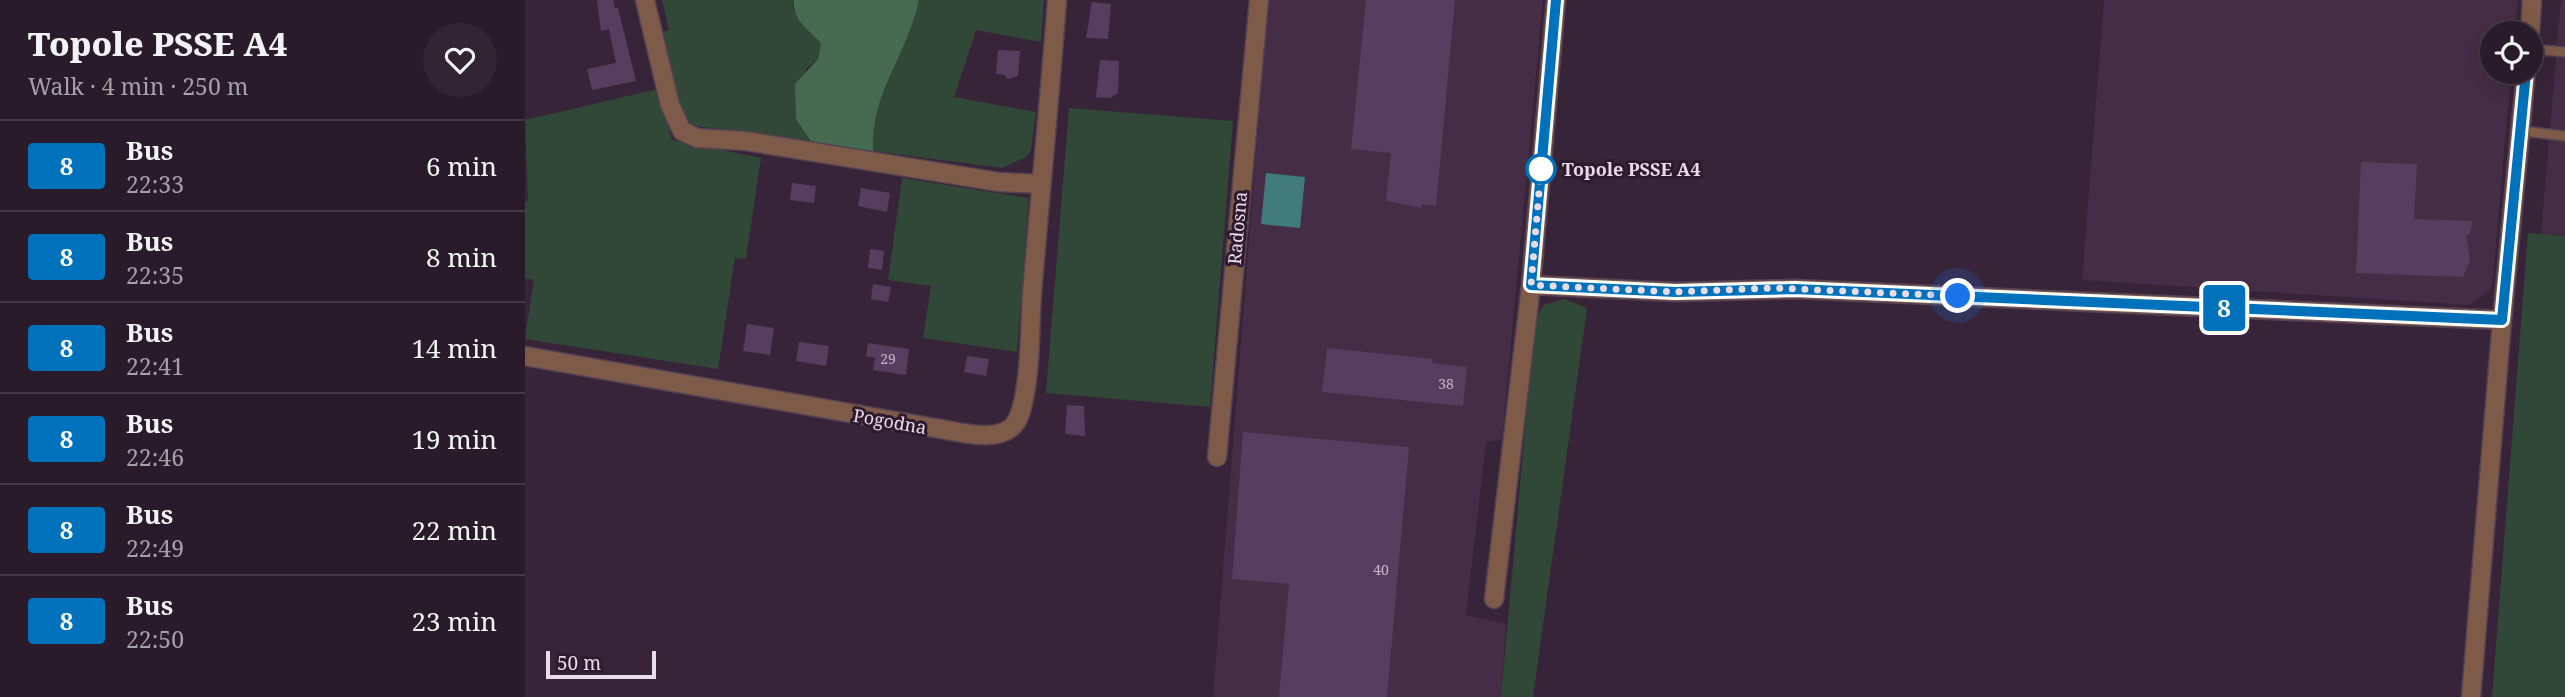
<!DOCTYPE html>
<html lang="en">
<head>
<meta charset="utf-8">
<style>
	:root { --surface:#2a1b2a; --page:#322432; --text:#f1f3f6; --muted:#a5a1a8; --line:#463947 }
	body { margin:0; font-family:"Noto Serif",serif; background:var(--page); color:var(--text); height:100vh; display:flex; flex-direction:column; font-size:26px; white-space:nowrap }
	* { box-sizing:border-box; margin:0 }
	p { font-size:23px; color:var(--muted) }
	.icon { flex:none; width:38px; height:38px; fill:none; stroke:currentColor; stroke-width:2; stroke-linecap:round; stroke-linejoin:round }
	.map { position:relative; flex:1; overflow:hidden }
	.sheet { display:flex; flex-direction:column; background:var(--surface); width:525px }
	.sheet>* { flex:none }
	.badge { padding:0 14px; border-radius:5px; font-size:24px; line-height:46px }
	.buttons { position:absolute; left:1955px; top:21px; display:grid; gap:14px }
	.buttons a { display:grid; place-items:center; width:63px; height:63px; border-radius:50%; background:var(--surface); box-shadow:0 7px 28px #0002,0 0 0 2px var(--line); font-size:35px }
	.scale { position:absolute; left:21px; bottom:18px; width:110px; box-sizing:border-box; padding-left:7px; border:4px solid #e9dbe8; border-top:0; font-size:19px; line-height:24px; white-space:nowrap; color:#e9dbe8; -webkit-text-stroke:5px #2e1a2e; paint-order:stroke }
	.you { position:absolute; width:35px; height:35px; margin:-18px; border:5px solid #fff; border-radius:50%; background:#1a73e8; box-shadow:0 0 0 10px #1a73e833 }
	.map>.badge { position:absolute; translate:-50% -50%; box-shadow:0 0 0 4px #fff }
	.round { display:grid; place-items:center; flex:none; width:74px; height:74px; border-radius:37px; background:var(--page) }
	.head { display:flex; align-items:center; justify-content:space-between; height:119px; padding:0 28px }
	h1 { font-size:33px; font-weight:800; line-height:52px }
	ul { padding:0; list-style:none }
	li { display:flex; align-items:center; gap:21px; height:91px; padding:0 28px; border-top:2px solid var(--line) }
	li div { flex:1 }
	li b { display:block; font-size:26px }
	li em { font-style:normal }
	li .badge { min-width:77px; font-weight:700; text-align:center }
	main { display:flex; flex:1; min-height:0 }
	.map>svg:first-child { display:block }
	.built { fill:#452d45 }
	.green { fill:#314838 }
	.forest { fill:#466b51 }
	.water { fill:#427b7b }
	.building { fill:#573e5e }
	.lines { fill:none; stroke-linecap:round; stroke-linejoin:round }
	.service-casing { stroke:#544154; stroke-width:12 }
	.minor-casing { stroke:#544154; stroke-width:21 }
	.service { stroke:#7e5b49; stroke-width:9 }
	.minor { stroke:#7e5b49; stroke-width:18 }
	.line-casing { stroke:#fff; stroke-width:16 }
	.line { stroke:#0072bc; stroke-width:10 }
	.walk { stroke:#e9dbe8; stroke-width:7; stroke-dasharray:0 12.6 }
	.stop-dot { fill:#fff; stroke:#0072bc; stroke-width:3.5 }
	.labels { text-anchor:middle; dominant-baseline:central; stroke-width:6; stroke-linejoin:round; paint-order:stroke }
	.number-label { font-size:14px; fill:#c4b4c6 }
	.stop-label { font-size:18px; font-weight:bold; fill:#e9dbe8; stroke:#2e1a2e; text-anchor:start }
	.street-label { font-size:18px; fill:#e9dbe8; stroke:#2e1a2e }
</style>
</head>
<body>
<main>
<section class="sheet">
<div class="head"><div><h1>Topole PSSE A4</h1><p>Walk · 4 min · 250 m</p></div><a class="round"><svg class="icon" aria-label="heart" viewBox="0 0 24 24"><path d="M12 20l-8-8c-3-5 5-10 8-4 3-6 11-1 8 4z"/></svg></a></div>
<ul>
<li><span class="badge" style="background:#0072bc;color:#fff">8</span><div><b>Bus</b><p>22:33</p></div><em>6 min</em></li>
<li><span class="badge" style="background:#0072bc;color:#fff">8</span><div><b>Bus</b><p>22:35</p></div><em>8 min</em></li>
<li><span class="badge" style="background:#0072bc;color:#fff">8</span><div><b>Bus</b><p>22:41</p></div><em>14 min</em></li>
<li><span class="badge" style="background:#0072bc;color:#fff">8</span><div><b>Bus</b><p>22:46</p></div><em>19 min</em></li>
<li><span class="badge" style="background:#0072bc;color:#fff">8</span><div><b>Bus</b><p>22:49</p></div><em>22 min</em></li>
<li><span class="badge" style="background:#0072bc;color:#fff">8</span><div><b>Bus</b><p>22:50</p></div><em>23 min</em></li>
</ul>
</section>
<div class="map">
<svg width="2040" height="697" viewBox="0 0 2040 697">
	<rect width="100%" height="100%" fill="#382438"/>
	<path class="built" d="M743,0h275l-41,440 -16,2 -20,173 40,9 -5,73h-288z
		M1579,0h414l-3,33h-23v39h19l-19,216 -22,17 -388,-25z
		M2036,0h4v236l-24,-2z"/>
	<path class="green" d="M137,0h132l-1,8 28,35 -3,16 -12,10 -10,50 16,24 -122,-18 -10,-15 -21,-78 10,-2z
		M394,0h125l-3,42 -65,-12 -22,67 82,15 -5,38 -5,7 -24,11 -129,-17c-2,-61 34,-95 46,-151z
		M133,89l14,51 89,18 -15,101 -11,-1 -17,111 -193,-30 9,-59 -9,-2v-76l3,-1 -3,-81z
		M544,108l164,13 -23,286 -164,-14z
		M377,178l127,20 -12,154 -94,-14 8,-52 -43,-6z
		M2003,233l37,3v461h-73z
		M1039,299l23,9 -54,389h-32l34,-378 9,-14z"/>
	<path class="forest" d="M269,0h125c-12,57 -48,90 -46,151l-61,-8 -16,-24 -1,-35 23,-25 3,-16c-12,-13 -29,-23 -27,-43z"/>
	<path class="water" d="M741,173l39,4 -5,51 -39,-4z"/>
	<path class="building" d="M72,0h16l2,8h3l18,73 -44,9 -5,-21 29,-6 -7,-34 -8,2z
		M841,0h89l-19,206 -14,-2 -1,4 -35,-7 5,-48 -40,-4z
		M567,2l19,2 -3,35 -22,-1z
		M473,50l22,1 -2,25 -10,3 -4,-4 -8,-1z
		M575,60l19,1 -1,32 -8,5 -14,-1z
		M1836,162l56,2 -3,55 59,2 -4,14h-3l4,25 -7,17 -107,-4z
		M267,183l24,3 -2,17 -24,-3z
		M336,188l29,5 -3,19 -29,-6z
		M345,249l14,2 -2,19 -14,-2z
		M348,284l18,3 -3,15 -17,-3z
		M222,324l27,4 -4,27 -27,-4z
		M274,342l30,4 -3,20 -30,-5z
		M343,343l41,6 -3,26 -33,-5 2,-12 -9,-2z
		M802,348l106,11 -1,4 35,4 -4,39 -141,-14z
		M442,356l22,3 -3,17 -22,-4z
		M542,405l17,1 1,30 -20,-2z
		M718,432l166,15 -22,250h-108l10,-113 -57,-5z"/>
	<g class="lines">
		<defs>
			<path id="service" d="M2006,49l34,3
				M1997,131l43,5"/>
			<path id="minor" d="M120,0l25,105 12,26 15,7 49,3 253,41 42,2
				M2005,33l2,-33
				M1006,285l144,7 120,-3 707,31
				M0,356l410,72c21,3 59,15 77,-1 8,-7 10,-20 12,-29 8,-38 5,-78 9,-117 8,-94 17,-187 24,-281
				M692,457l42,-457
				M969,599l37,-314 25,-285
				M1946,697l31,-377 24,-248"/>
		</defs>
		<use href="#service" class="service-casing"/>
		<use href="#minor" class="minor-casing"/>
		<use href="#service" class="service"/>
		<use href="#minor" class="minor"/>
	</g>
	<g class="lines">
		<defs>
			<path id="line" d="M1031,0l-25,285 144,7 120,-3 707,31 24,-248"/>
		</defs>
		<use href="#line" class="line-casing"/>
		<use href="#line" class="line"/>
		<path class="walk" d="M1016,169l-10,116 144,7 99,-4 184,8"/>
	</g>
	<circle class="stop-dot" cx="1016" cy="169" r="14"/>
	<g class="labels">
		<g class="number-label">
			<text x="363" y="358">29</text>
			<text x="921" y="383">38</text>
			<text x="856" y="569">40</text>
		</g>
		<g class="stop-label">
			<text x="1037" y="169">Topole PSSE A4</text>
		</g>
		<g class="street-label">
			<text transform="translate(712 228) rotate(-85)">Radosna</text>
			<text transform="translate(365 421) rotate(10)">Pogodna</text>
		</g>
	</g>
</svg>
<div class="buttons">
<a><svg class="icon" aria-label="locate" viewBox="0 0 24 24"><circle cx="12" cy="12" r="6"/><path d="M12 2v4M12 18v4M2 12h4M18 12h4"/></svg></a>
</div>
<div class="scale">50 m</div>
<div class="you" style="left:1433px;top:296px"></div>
<b class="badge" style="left:1699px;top:308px;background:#0072bc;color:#fff">8</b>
</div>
</main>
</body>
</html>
